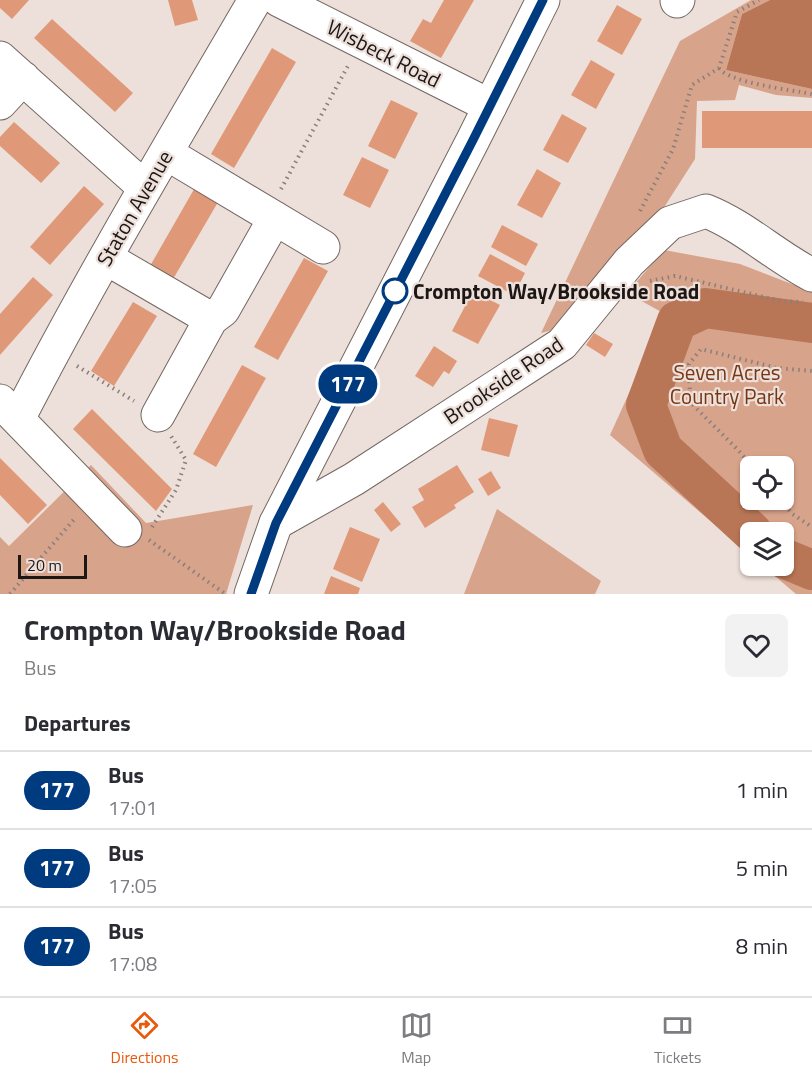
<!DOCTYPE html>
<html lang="en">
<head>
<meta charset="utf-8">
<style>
	:root { --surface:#fff; --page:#f2f2f3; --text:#2b2b33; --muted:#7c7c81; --line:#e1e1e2; --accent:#ea580c }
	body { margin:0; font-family:"Titillium Web",sans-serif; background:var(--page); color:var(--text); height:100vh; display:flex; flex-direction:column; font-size:22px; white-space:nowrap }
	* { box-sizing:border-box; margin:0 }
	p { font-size:20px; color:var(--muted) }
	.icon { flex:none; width:33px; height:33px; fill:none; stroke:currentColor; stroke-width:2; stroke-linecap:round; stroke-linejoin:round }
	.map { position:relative; height:594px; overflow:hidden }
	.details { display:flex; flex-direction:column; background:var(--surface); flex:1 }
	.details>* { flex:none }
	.badge { padding:0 12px; border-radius:20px; font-size:21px; line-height:39px }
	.controls { position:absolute; left:740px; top:456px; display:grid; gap:12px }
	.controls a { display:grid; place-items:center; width:54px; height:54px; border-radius:9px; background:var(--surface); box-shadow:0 2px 4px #0004; font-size:30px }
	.scale { position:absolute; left:18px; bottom:15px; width:69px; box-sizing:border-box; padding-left:6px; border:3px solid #1c1715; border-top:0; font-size:16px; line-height:21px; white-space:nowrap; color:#1c1715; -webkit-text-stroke:4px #eddfd9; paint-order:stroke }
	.map>.badge { position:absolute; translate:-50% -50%; box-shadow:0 0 0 3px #fff }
	h2 { padding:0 24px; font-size:22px; line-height:54px }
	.round { display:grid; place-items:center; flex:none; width:63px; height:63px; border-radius:9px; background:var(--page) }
	.summary { display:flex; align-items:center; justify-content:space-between; height:102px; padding:0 24px }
	h1 { font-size:28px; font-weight:700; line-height:45px }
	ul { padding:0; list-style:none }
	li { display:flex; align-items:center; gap:18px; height:78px; padding:0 24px; border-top:2px solid var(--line) }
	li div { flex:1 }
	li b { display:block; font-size:22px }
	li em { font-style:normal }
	li .badge { min-width:66px; font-weight:700; text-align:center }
	.tab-bar { display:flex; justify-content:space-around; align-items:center; height:84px; border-top:2px solid var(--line); background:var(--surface); font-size:16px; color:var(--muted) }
	.tab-bar a { display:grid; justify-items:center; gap:3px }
	.tab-bar .current { color:var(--accent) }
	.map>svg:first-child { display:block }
	.green { fill:#d8a38b; fill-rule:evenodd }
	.water { fill:#b97656 }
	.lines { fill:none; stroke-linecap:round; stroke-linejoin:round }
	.river { stroke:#b97656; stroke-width:40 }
	.building { fill:#df9978 }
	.minor-casing { stroke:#736762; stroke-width:35 }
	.highway-casing { stroke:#736762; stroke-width:35 }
	.path { stroke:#887f7a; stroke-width:4; stroke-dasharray:1.5 4.5; stroke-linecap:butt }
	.minor { stroke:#fff; stroke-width:33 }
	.highway { stroke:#fff; stroke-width:33 }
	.line-casing { stroke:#fff; stroke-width:14 }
	.line { stroke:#003b80; stroke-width:9 }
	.stop-dot { fill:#fff; stroke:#003b80; stroke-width:3 }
	.labels { text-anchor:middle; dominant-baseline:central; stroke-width:4.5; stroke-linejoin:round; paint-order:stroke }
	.street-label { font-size:21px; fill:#1c1715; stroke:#eddfd9 }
	.stop-label { font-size:21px; font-weight:bold; fill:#1c1715; stroke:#eddfd9; text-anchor:start }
	.park-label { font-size:21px; fill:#763613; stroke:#eddfd9 }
</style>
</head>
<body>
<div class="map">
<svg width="812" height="594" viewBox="0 0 812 594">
	<rect width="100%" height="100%" fill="#eddfd9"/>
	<path class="green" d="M751,0h19l-28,14 -16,56 86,19v9l-36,-3 -37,-10 -4,15 -38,1 -2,58 -66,103 -50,61 -38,10 139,-292z
		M664,250l76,14 62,24 10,2v304h-16l-33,-28h20v-34h-33v23l-140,-120 55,-121 -38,-21zM750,466h33v34h-33z
		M91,465l55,58 107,-18 -27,89h-226v-57l9,9z
		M497,509l104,72 -6,13h-131z"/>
	<path class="water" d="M770,0h42v89l-86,-19 16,-56z"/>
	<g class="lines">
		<path class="river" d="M752,532l-89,-82 -17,-45 31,-84 28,-13 107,15
			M783,558l29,12"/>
	</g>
	<path class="building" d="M0,0h29l-17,19 -12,-11z
		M168,0h24l6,20 -23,6z
		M444,0h30l-33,58 -31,-17 13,-22 8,4z
		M617,5l25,14 -20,36 -25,-14z
		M52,19l81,74 -18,19 -81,-74z
		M272,48l24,14 -62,106 -23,-14z
		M591,60l24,14 -19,35 -25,-14z
		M391,100l27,13 -23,46 -27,-13z
		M702,111h110v37h-110z
		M562,114l25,14 -19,35 -25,-13z
		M14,122l46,41 -19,20 -41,-37v-9z
		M362,157l27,13 -19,38 -27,-13z
		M537,169l24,14 -19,35 -25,-13z
		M197,184l24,13 -52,89 -23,-13z
		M84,186l20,18 -54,61 -20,-18z
		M502,225l36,19 -12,22 -35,-19z
		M490,254l35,19 -11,22 -36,-19z
		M304,258l24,13 -50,89 -24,-13z
		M33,277l20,18 -53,60v-41z
		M473,291l27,14 -22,39 -26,-13z
		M133,302l24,14 -43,70 -23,-15z
		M594,333l19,11 -8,13 -19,-12z
		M434,346l23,15 -8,13 -5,-3 -11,16 -18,-11z
		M242,365l24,13 -50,89 -23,-13z
		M92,409l80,80 -16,22 -83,-82z
		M489,418l29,7 -9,32 -28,-7z
		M0,458l47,47 -19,19 -28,-29z
		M457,465l17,27 -20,13 2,3 -31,20 -13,-21 12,-7 -6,-11z
		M491,471l10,17 -13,8 -10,-17z
		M383,502l18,22 -10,8 -17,-22z
		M350,527l30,12 -18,43 -29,-13z
		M331,576l29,12 -2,6h-34z"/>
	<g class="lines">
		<defs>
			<path id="minor" d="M279,0l211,106
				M677,1l1,-1
				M0,58l145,130
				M0,103l23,-25
				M166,153l157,94
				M106,258l105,61
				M0,401l125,129
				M158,415l53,-96 12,-9 52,-92
				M18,419c73,-142 156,-280 237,-419
				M276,523l78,-44 208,-135 67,-82 41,-39 36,-12c38,15 69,45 106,64"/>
			<path id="highway" d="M251,594l25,-71 197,-383 70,-140"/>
		</defs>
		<use href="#minor" class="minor-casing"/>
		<use href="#highway" class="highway-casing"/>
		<path class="path" d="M719,68c10,15 74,22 93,26
			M281,189l68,-125
			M640,211l33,-62 19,-64 27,-17 18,-56 22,-12
			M650,281l25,-5 106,25 22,1
			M77,366l57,35
			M752,466l-15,-17 -47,-47 -1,-38 12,-15 76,19 35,3
			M782,500l9,13 21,14
			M152,527l24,-37 10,-30 -15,-24
			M149,540l75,53
			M10,594l66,-77"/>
		<use href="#minor" class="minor"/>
		<use href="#highway" class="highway"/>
	</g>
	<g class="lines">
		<defs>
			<path id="line" d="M251,594l25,-71 197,-383 70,-140"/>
		</defs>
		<use href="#line" class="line-casing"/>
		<use href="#line" class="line"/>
	</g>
	<circle class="stop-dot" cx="395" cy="291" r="12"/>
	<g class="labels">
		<g class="street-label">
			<text transform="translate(384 53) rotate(27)">Wisbeck Road</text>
			<text transform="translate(134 208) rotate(-60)">Staton Avenue</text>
			<text transform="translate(503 380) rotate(-34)">Brookside Road</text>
		</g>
		<g class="stop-label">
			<text x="413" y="291">Crompton Way/Brookside Road</text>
		</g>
		<g class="park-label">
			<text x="727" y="372">Seven Acres<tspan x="727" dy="24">Country Park</tspan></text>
		</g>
	</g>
</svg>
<div class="controls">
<a><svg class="icon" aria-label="locate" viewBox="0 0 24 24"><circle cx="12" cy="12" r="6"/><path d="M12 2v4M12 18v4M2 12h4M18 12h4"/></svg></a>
<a><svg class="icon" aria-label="layers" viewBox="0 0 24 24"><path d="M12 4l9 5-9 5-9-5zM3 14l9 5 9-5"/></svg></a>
</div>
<div class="scale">20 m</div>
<b class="badge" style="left:348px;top:384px;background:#003b80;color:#fff">177</b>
</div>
<section class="details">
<div class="summary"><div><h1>Crompton Way/Brookside Road</h1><p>Bus</p></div><a class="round"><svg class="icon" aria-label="heart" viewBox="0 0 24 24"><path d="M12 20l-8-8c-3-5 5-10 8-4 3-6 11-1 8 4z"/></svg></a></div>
<h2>Departures</h2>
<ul>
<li><span class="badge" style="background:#003b80;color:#fff">177</span><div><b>Bus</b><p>17:01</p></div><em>1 min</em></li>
<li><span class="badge" style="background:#003b80;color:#fff">177</span><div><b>Bus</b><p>17:05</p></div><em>5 min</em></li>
<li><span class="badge" style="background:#003b80;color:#fff">177</span><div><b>Bus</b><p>17:08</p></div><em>8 min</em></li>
</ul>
</section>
<nav class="tab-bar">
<a class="current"><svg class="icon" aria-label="directions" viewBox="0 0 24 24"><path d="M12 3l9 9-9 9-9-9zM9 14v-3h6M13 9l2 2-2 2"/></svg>Directions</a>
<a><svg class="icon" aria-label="map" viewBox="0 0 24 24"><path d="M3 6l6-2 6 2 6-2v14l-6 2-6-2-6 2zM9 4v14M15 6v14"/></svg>Map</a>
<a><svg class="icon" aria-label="tickets" viewBox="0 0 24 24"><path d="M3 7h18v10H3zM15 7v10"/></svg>Tickets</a>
</nav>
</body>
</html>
